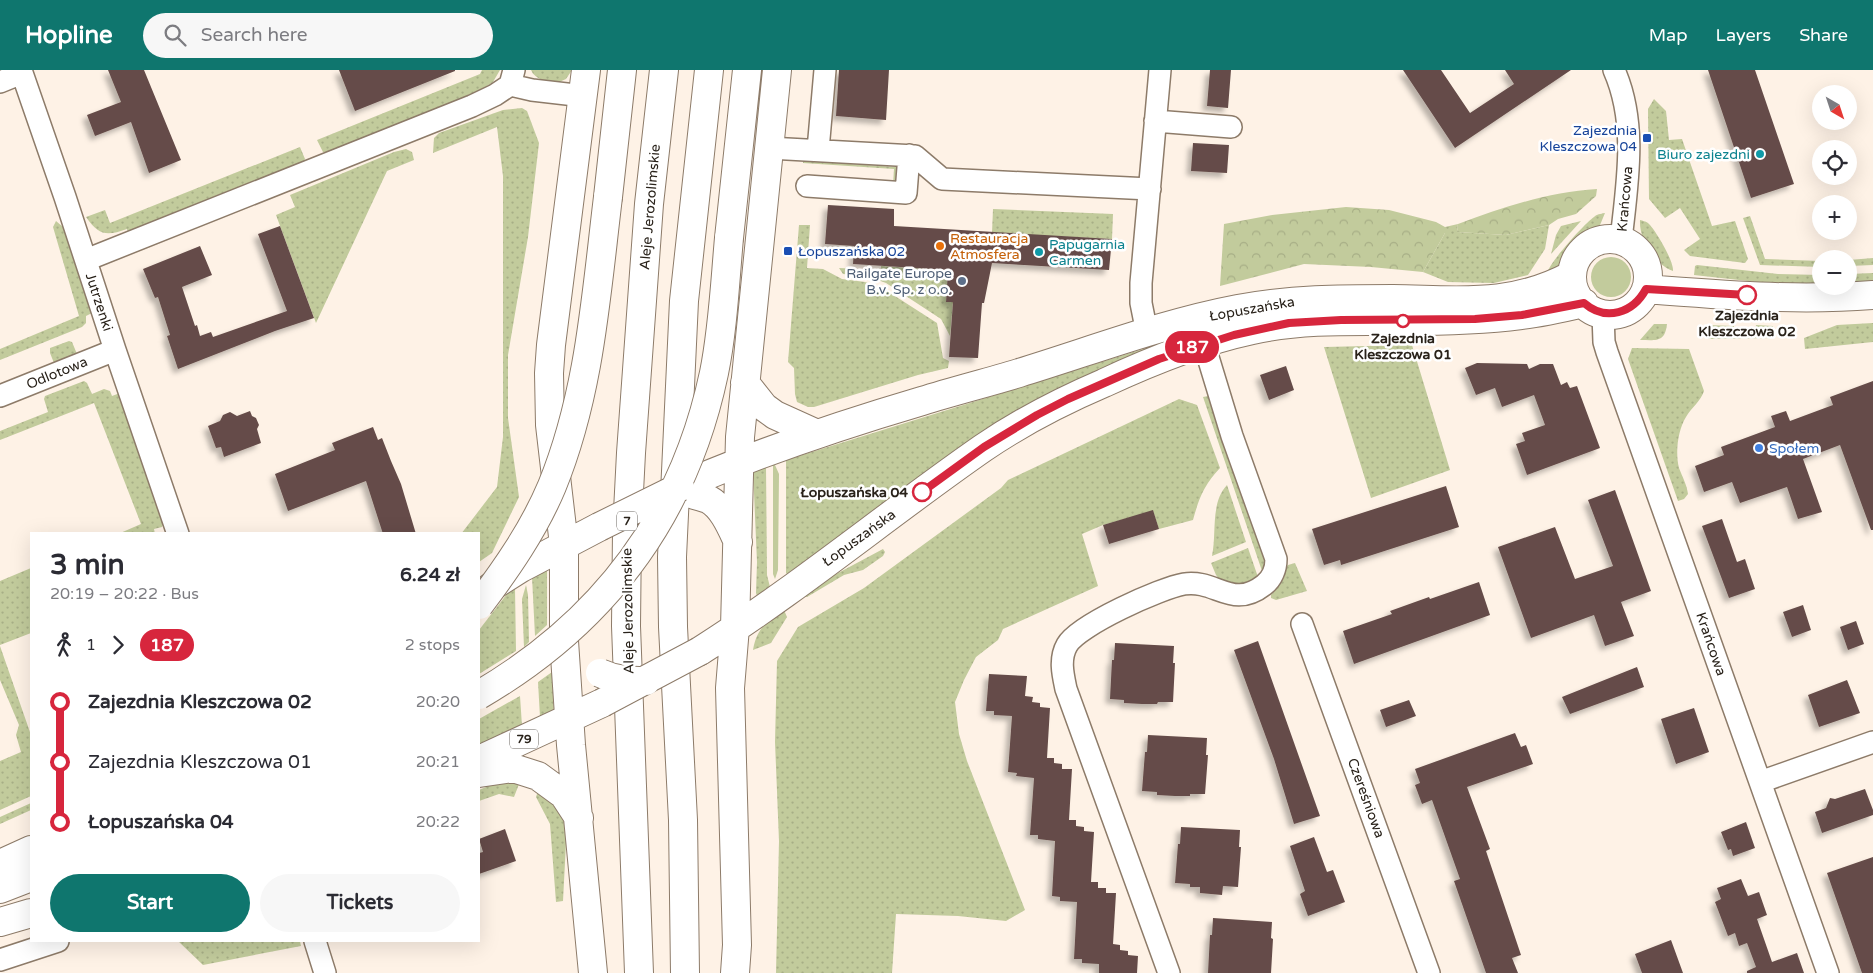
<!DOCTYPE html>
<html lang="en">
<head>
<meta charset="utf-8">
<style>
	:root { --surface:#fff; --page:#f7f7f7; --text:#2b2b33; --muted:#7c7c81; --accent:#0f766e }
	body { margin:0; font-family:"Varela Round",sans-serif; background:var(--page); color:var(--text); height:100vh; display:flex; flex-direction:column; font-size:19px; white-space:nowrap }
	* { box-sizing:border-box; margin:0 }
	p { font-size:16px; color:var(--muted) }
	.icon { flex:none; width:28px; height:28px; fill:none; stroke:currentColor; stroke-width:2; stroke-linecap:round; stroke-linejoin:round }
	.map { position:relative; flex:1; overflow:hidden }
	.details { position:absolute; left:30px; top:462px; width:450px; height:410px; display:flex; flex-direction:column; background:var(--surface); border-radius:0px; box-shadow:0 5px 20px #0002 }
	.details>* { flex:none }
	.badge { padding:0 10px; border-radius:16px; font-size:18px; line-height:32px }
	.needle { width:32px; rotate:141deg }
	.tools { position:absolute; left:1812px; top:15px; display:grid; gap:10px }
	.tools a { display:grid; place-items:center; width:45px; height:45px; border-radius:50%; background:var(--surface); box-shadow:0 5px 20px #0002; font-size:25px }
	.map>.badge { position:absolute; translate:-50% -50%; box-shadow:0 0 0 2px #fff }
	.legs { display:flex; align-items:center; gap:8px; height:55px; padding:0 20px; font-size:16px }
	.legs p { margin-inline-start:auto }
	.headline { display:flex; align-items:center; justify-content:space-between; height:85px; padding:0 20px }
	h1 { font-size:28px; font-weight:800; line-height:38px }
	.button { display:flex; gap:10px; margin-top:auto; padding:10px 20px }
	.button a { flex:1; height:58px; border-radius:30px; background:var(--accent); color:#fff; font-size:20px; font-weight:800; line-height:58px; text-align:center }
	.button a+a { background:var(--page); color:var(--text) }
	ul { padding:0 20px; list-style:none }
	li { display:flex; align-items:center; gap:18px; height:60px; font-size:19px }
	li i { display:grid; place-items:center; width:8px; height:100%; margin:0 6px; background:currentColor }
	li i::after { content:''; width:12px; height:12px; margin:-6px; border:4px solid; border-radius:50%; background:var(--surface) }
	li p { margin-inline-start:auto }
	li:first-child i { background:linear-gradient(#0000 50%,currentColor 0) }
	li:last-child i { background:linear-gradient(currentColor 50%,#0000 0) }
	header { display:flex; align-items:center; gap:30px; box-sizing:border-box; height:70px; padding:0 25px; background:var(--accent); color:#fff }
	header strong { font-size:24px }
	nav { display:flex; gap:28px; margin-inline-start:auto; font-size:18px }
	.search { width:350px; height:45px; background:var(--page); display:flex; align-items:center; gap:12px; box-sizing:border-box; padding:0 18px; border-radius:28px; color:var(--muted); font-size:19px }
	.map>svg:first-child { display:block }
	.grass { fill:url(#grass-dots) }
	.forest { fill:url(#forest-crowns) }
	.green { fill:#c2cb9c }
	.building { fill:#654c48; filter:url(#shadow) }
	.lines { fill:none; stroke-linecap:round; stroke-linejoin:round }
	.minor-casing { stroke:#8d7b69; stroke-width:24 }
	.major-casing { stroke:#8d7b69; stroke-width:30 }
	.minor { stroke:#fff; stroke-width:21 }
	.major { stroke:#fff; stroke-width:28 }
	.major-bridge-casing { stroke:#8d7b69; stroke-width:30; stroke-linecap:butt }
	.major-bridge { stroke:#fff; stroke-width:28 }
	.line-1-casing { stroke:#fff; stroke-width:11 }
	.line-1 { stroke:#d7263d; stroke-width:8 }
	.transit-dot { fill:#1a4fb4; stroke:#fff; stroke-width:2 }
	.culture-dot { fill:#0f9aa8; stroke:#fff; stroke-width:2 }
	.food-dot { fill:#e8710a; stroke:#fff; stroke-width:2 }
	.service-dot { fill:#5c6f8a; stroke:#fff; stroke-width:2 }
	.stop-1-dot { fill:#fff; stroke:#d7263d; stroke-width:2.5 }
	.shop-dot { fill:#3f7fe0; stroke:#fff; stroke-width:2 }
	.labels { text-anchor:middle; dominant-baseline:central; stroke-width:5; stroke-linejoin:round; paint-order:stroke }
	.shield { fill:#fff; stroke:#69645f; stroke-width:1 }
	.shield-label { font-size:12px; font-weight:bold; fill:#29221a }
	.transit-label { font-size:14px; fill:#164399; stroke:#fff; text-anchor:end }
	.culture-label { font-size:14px; fill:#0d838f; stroke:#fff; text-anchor:end }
	.street-label { font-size:14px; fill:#29221a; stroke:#fff }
	.food-label { font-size:14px; fill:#c56008; stroke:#fff; text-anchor:start }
	.service-label { font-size:14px; fill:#4e5e75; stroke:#fff; text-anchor:end }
	.stop-label { font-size:14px; font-weight:bold; fill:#29221a; stroke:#fff }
	.shop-label { font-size:14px; fill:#366cbe; stroke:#fff; text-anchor:start }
</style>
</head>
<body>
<header>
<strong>Hopline</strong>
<div class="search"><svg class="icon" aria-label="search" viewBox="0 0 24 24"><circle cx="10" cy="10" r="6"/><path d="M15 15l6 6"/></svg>Search here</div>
<nav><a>Map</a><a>Layers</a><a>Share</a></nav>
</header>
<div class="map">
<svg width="1873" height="903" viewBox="0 0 1873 903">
	<defs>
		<pattern id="grass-dots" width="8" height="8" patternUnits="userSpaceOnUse" patternTransform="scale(1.25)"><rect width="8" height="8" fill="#c2cb9c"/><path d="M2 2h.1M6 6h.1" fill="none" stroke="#a7ae86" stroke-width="1.8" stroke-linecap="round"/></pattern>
		<pattern id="forest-crowns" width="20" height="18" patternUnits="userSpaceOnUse" patternTransform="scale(1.25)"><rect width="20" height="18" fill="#c2cb9c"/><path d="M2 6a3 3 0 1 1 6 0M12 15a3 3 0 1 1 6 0" fill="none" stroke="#a7ae86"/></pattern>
		<filter id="shadow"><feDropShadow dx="-4.5" dy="4.5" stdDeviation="2.5" flood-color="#0004"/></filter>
	</defs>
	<rect width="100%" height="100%" fill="#fef2e6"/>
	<path class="grass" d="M482,0h18l-7,12 -12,8 -152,62h-6l-6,-12 163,-66z
		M531,0h41l-6,9 -9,4c-9,-1 -22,-3 -26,-13z
		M1654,29l12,12 3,29 13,-1 30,87 23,-5 13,38 -3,4 -55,-7 -6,-6 16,-11 -20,-31 -15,10 -16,-19 -1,-90z
		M522,38l5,3 12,32 -11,94 -20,118v63l11,79 -27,56 -13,9v-28h-18l36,-47 6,-50v-261l-6,-49 -64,26 1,-15 5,-5 64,-23z
		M300,77l5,12 -2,4 -175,70 -1,-4c-20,7 -28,7 -41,-12l19,-7 5,13z
		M406,79l6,3 2,8 -27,11 -71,152 -40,-108 19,-8 -5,-12 104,-43z
		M803,91l94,6 -1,18h-3l1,-16 -91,-6z
		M993,139l120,5 -1,25 -120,-6z
		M1605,143l-5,12 -23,19 -14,20 -16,9c3,-11 37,-49 47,-56 3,-3 6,-3 11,-4z
		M1750,146l15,43 56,2v6l-61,-2 -17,-47z
		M1640,150c3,1 5,1 8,3 7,6 26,38 25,48 -19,-7 -34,-31 -33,-51z
		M56,151l7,6 29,86 -6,3v7l-4,4 -82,33v-11l79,-33 -26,-89z
		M1581,151l-30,33 5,-19 5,-9z
		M1458,154l-1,8 49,3 43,-10 -4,24 -17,26 -34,8 -46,-1 -25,-10 22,-39v-6z
		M799,155h11l-3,43 16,1 19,10 23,3 19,7 53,34 6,35 6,3 -1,7 -30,7 -104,32h-6l-11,-5 -2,-8 -1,-26 -6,-6z
		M1873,188v7l-24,1v-6z
		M1697,195l81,9 43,1v10l-55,-2 -72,-8 1,-9z
		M881,196l74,5 -8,10 -1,21h7l-3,34 -9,-17 -55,-36 -19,-7 -24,-2 -4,-6 42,2z
		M1873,203v10l-24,1v-10z
		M1873,253v19l-68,7 -1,-11 33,-13z
		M1654,254h13c-2,19 -11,16 -27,16z
		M1707,255l27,1v4l21,1 1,-6 17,1v12l-65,1z
		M69,271l3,1 5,12 -23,9 -4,-10v-5z
		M1169,271l-207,107 -175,126 -1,-1v-113z
		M1412,275l38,125 -79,28 -47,-151z
		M1632,278l57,1 15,42c-3,10 -13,17 -18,26 -8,13 -11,35 -7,51 3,8 8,17 9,26l-4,5 -6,2 -50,-142z
		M84,311l3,2 5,11 12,-5 6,2 2,5 8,-3 44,129 -2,5 -8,2 1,5h-37l23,-10 -47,-121 -94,37v-9l48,-19 -4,-13 1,-3z
		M1208,326l59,163 -4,15 -60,-177z
		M1179,329l18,6 23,63c-16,17 -21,30 -27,52l-34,9 -6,-18 -50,14 -21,9 16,52 -95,43 -5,11 -22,17 -12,23 -9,22 4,32 8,27 58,149 -19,11 -48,-5 -62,-2 -4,59h-116l3,-132 -4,-99 2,-81 21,-34 66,-39 137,-100 7,-8z
		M766,396l1,109 3,12 -13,9 -1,-3 1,-31 -4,-92z
		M1227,415l19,57 -34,14c5,-23 -2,-53 15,-71z
		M1248,478l11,32 -19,6 -20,-6 -4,-5 -5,-12z
		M883,479l2,3 -2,4 -20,14 -19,5 -37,22 -6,-1 24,-16z
		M1295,493l12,28 -31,9 -5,-2v-3l8,-9 5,-8 2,-11 2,-2z
		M31,498v65l-31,12v-64z
		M545,498l2,3v54l-12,11 -3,-59z
		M526,515l2,10 1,47 -5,5 -2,-48z
		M515,518l1,63 -37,23v-44l31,-40z
		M784,540l3,7 -16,26 -18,7c4,-23 14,-28 31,-40z
		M0,576l31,89v61l-31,14v-49l21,-9 -5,-17 3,-10 -19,-45z
		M552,602l2,39 -14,6 -2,-35z
		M520,626l2,30 -43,18v-25z
		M521,709l-7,18 -15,-3 -20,7v-11l7,-3 -2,-6z
		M539,718l5,3 19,25 2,8 1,19 -3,58 -7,1 -6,-78 -14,-27z
		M31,733v7l-31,14v-7z
		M178,871h122l1,5 -98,19z"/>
	<path class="forest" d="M1597,119l-1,7 -20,18 -18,5 -9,6 -43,10 -49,-3 1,-8c45,-17 91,-32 139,-35z
		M1346,137l43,3 47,12 9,5v6l-22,39 -52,-5 -67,-3 -84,22 4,-62 48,-9z"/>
	<path class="green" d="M1591 207a20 20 0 1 1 40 0a20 20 0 1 1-40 0Z
		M773,395h2l4,9 -1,96 -3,9 -2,-5z"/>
	<path class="building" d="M108,0h36l37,90 -32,13 -18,-51 -36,14 -8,-21 34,-13z
		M339,0h116v1l-100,40z
		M839,0h50l-3,50 -50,-4z
		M1210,0h21l-3,38 -21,-2z
		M1403,0h38l29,43 44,-29 -9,-14h66l-116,78z
		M1708,0h47l39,114 -43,14z
		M1193,73l36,2 -2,28 -36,-2z
		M828,135l66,4v17l218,13 -3,31 -117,-7 -8,40h-2l-4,55 -29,-1 4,-55h-7l2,-32 -95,-6 1,-18 -29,-2z
		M280,156l34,92 -39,13 -97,38 -11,-33 3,-1 -12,-38 -3,1 -12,-29 57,-23 12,29 -30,12 13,39 2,-1 3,11 11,-4 2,5 74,-26 -29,-77z
		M1477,293l50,1 2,5 11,-5h13l8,21 6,-3 3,6 7,-2 23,62 -73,27 -11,-31 9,-3 -3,-8 23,-8 -11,-30 -32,12 -7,-19 -19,7 -11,-27z
		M1286,296l8,24 -25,10 -9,-25z
		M1873,311v149h-2l-31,-85 -37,14 19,53 -24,7 -11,-32 -47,16 -8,-21 -28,10 -9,-26 29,-11 -3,-8 54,-20 -4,-11 15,-5 4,10 43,-16 -3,-8z
		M250,341l2,5 4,2 3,7 -2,4 4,14 -37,14 -3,-10 -5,1 -8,-22 12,-5 3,-6 7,-3 7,4z
		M373,357l5,13 4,-2 9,23 10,23 15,50h-33l-17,-53 -78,30 -13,-37 60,-24 -3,-7z
		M1446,416l13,41 -118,38 -1,-5 -16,5 -12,-36z
		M1615,420l36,101 -30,11 13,34 -29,10 -11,-31 -63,23 -33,-91 57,-20 20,52 38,-13 -25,-66z
		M1153,440l6,19 -50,15 -6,-19z
		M1722,449l15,43 8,-3 10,30 -26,9 -27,-72z
		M1479,512l11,33 -136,49 -11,-33 49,-17 -2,-3 39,-14 1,2z
		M1803,535l8,25 -19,7 -9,-25z
		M1856,551l8,23 -16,6 -8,-23z
		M1258,571l62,175 -26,8 -20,-65 -40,-109z
		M1115,573l59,3 -1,17h2l-2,39h-15l-1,2h-15l-18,-1v-3l-14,-1 2,-39h2z
		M1637,597l7,20 -74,27 -8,-17z
		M989,604l38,2 -2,20 8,1 -1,5 8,1v4l10,1 -3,50h7v5l8,1v5h10l-3,51h7v6l8,1v4l10,1 -3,50h7v6h8v5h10l-3,51 7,1v5l8,1v4l10,1 -1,17h-38v-9l-17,-1v-4h-8l3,-57 -17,-1v-4l-8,-1 3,-55 -17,-2v-4h-8l4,-57 -18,-2 1,-3 -9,-1 4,-56 -18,-1v-4h-8z
		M1847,610l13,33 -41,14 -11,-32z
		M1409,630l7,16 -30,11 -6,-17z
		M1694,638l15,44 -33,12 -15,-45z
		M1515,663l6,14 5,-2 7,19 -66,23 23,62 -4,2 35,104 -9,3 6,15h-32l-32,-92 6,-2 -28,-79 -10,4 -7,-19 5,-2 -5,-14z
		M1148,665l59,3 -1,17h2l-3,39h-15v2h-15l-18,-1v-3l-15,-1 3,-39h2z
		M1865,719l8,21v5l-51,18 -7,-21 11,-4 4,-10 5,1z
		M1746,752l9,26 -22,8 -2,-7 -3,1 -7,-18z
		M1181,757l59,3 -1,17h2l-3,40 -15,-1 -1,9 -22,-2v-6h-10v-3l-15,-1 3,-39h2z
		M505,759l11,32 -37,13v-21l4,-1 -4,-13z
		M1314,767l13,35 6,-2 12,32 -37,14 -8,-22 5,-3 -15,-45z
		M1873,787v116h-11l-35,-100z
		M1741,809l7,17 11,-4 8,23 -10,4 15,43 25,-9 7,20h-57v-2l9,-4 -9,-24 -8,3 -4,-13 -7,3 -13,-34 6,-3 -4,-11z
		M1213,848l59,4 -1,16 2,1 -2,34h-63l2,-38h2z
		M1671,870l12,33h-41l-7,-19z"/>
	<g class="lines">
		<defs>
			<path id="minor" d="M21,0l44,127 50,153 63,184
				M1614,0c24,54 13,114 7,170
				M0,12l22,-9
				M510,15l22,5 52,6
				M1155,51l76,6
				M769,78l146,8 27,23 208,10
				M818,80l7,-80
				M807,116l99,7 3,-38
				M86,190l386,-154 23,-11 15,-10 4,-15
				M1603,244l1,28 3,10 221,621
				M1147,263l-6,-30v-20l19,-213
				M0,326l115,-46
				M1302,554l127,349
				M1760,712l113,-40
				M315,871l10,32
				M0,890l58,-19
				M1169,903l-103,-284c-3,-14 -7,-30 1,-44 11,-20 94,-57 117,-61 32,-5 48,26 80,1 8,-6 12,-16 12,-26l-44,-123 -28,-92"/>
			<path id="major" d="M586,0l-35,275 -2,28 1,52 14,120v96l7,104 22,228
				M608,127l14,-127
				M729,168l18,-168
				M1572 207a38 38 0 1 1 76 0a38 38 0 1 1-76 0Z
				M1646,219c75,6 152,12 227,6
				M745,313l19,24 11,8 42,19
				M693,411c74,-31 151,-57 229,-80 32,-10 64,-18 97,-28 72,-22 145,-50 219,-64 52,-10 103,-10 155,-10 68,1 117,9 179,-24
				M692,424c5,2 11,3 16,5 15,8 23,28 30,43
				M491,517l30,-19 78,-41
				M700,581c98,-62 188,-137 283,-203 38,-26 79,-47 121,-65 47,-22 97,-42 148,-53 50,-11 100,-9 151,-9 39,0 79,-1 118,-6 21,-2 42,-7 63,-12
				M479,690l123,-57
				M479,703l34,-5 25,8 26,19 15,23
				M0,794l31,-14
				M0,819l31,-12
				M0,852l31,-9
				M639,903l-13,-347 1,-95 4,-78 18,-249 15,-134
				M685,903l-2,-153 -10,-193 -1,-70 12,-256 25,-231
				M735,903l2,-28 -7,-257 5,-61 5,-190 37,-367"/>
		</defs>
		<use href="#minor" class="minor-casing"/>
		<use href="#major" class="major-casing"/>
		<use href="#minor" class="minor"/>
		<use href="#major" class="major"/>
		<defs>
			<path id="major-bridge" d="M599,457l81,-40
				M479,535c28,-37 55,-76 73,-119 38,-93 44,-191 56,-289
				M600,603c15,7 29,8 46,8
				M479,625c125,-73 205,-180 235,-322 9,-44 11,-91 15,-135
				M602,633l98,-52"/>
		</defs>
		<use href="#major-bridge" class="major-bridge-casing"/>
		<use href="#major-bridge" class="major-bridge"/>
	</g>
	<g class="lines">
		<defs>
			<path id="line-1" d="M922,422l62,-45 53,-32 31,-16 91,-40 75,-24 55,-12 52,-3 134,-1 47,-4 62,-12c22,19 49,10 62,-14l101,6"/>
		</defs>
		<use href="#line-1" class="line-1-casing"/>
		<use href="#line-1" class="line-1"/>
	</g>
	<g class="transit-dot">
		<rect x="1642" y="63" width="10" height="10" rx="2.5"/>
		<rect x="783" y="176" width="10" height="10" rx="2.5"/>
	</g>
	<g class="culture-dot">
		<circle cx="1760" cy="84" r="5"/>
		<circle cx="1039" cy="182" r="5"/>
	</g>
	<circle class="food-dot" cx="940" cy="176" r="5"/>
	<circle class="service-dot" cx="962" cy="211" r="5"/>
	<g class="stop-1-dot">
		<circle cx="1747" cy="225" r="9"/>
		<circle cx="1403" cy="251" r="6"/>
		<circle cx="922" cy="422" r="9"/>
	</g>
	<circle class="shop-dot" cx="1759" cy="378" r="5"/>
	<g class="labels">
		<g class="shield">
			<rect x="617" y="441.5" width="20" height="19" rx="4"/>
			<rect x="510" y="659.5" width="28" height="19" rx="4"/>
		</g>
		<g class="shield-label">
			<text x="627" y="451">7</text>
			<text x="524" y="669">79</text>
		</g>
		<g class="transit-label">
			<text x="1637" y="60">Zajezdnia<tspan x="1637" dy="16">Kleszczowa 04</tspan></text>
			<text x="798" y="181" text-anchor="start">Łopuszańska 02</text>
		</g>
		<g class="culture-label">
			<text x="1750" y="84">Biuro zajezdni</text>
			<text x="1049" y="174" text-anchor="start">Papugarnia<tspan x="1049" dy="16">Carmen</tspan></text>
		</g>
		<g class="street-label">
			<text transform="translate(1625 129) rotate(-85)">Krańcowa</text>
			<text transform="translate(650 137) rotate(-85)">Aleje Jerozolimskie</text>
			<text transform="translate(99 232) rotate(72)">Jutrzenki</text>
			<text transform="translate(1252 239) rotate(-10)">Łopuszańska</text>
			<text transform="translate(57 303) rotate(-22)">Odlotowa</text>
			<text transform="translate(859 468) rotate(-36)">Łopuszańska</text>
			<text transform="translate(628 541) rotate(-91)">Aleje Jerozolimskie</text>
			<text transform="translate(1711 574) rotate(71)">Krańcowa</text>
			<text transform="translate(1366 728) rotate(70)">Czereśniowa</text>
		</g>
		<g class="food-label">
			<text x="950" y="168">Restauracja<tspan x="950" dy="16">Atmosfera</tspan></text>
		</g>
		<g class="service-label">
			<text x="952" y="203">Railgate Europe<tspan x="952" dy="16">B.v. Sp. z o.o.</tspan></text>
		</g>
		<g class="stop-label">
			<text x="1747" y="245">Zajezdnia<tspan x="1747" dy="16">Kleszczowa 02</tspan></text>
			<text x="1403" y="268">Zajezdnia<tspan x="1403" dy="16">Kleszczowa 01</tspan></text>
			<text x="908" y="422" text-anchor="end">Łopuszańska 04</text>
		</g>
		<g class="shop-label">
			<text x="1769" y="378">Społem</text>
		</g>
	</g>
</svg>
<div class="tools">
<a><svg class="needle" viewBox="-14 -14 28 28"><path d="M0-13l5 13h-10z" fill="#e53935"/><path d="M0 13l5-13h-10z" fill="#7c7c81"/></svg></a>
<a><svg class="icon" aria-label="locate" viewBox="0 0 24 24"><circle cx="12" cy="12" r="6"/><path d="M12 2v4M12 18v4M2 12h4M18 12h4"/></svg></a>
<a>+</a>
<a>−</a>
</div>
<b class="badge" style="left:1192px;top:277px;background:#d7263d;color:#fff">187</b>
<section class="details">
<div class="headline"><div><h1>3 min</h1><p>20:19 – 20:22 · Bus</p></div><b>6.24 zł</b></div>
<div class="legs"><svg class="icon" aria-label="walk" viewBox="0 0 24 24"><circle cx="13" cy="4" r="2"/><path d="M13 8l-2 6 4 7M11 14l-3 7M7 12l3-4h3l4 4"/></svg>1<svg class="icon" aria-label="forward" viewBox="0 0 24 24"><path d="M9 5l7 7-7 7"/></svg><b class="badge" style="background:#d7263d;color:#fff">187</b><p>2 stops</p></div>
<ul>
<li><i style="color:#d7263d"></i><b>Zajezdnia Kleszczowa 02</b><p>20:20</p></li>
<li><i style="color:#d7263d"></i><span>Zajezdnia Kleszczowa 01</span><p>20:21</p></li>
<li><i style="color:#d7263d"></i><b>Łopuszańska 04</b><p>20:22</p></li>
</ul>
<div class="button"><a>Start</a><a>Tickets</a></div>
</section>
</div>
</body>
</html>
